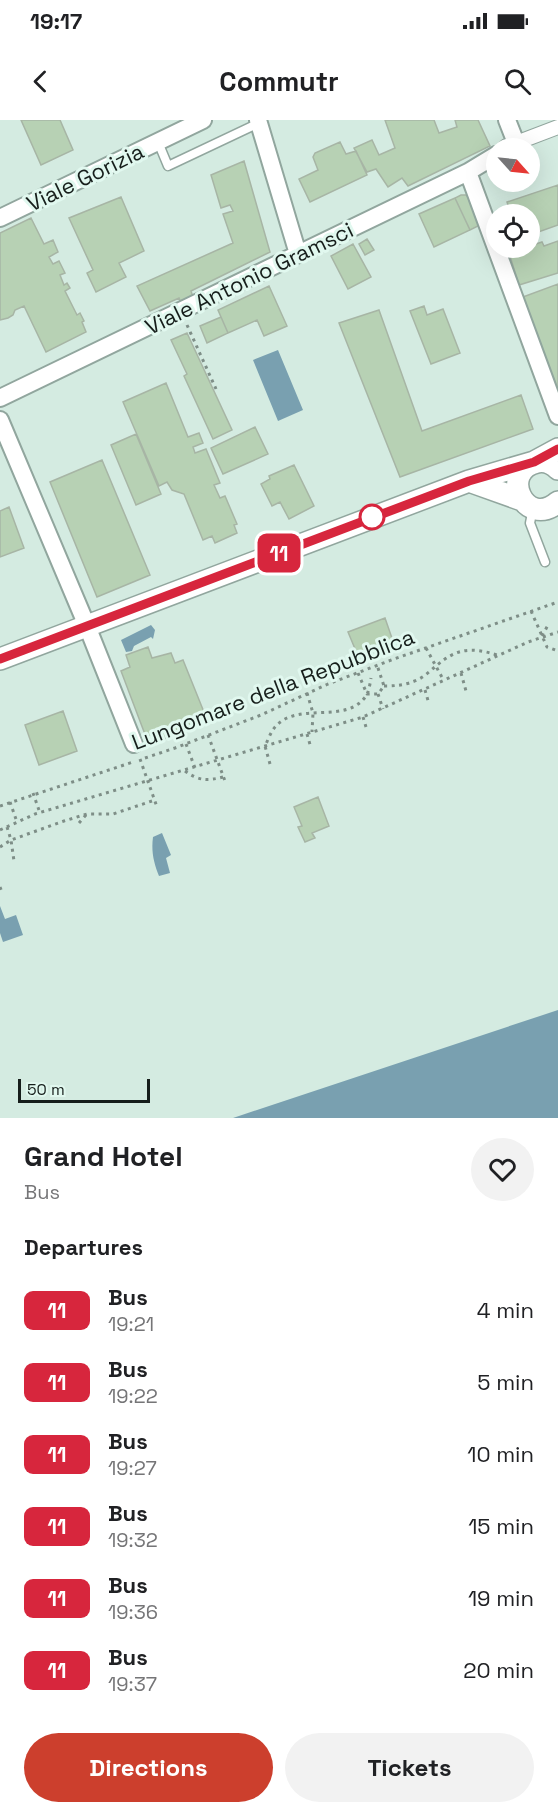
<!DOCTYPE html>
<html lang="en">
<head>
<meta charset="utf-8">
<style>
	:root { --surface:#fff; --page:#f2f2f2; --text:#202124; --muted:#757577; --accent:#cc3f2d }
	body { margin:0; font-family:"Space Grotesk",sans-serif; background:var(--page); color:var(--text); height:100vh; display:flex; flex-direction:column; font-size:22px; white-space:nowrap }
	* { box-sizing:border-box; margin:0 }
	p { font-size:20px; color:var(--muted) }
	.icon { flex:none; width:33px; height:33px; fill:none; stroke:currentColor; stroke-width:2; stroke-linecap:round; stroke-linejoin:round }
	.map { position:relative; height:998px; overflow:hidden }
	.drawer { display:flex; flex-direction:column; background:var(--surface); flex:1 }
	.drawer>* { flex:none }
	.badge { padding:0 12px; border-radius:9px; font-size:21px; line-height:39px }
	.needle { width:39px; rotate:117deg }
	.buttons { position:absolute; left:486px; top:18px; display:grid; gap:12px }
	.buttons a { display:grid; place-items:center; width:54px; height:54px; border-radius:50%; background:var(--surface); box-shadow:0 6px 24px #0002; font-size:30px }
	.scale { position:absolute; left:18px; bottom:15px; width:132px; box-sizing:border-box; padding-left:6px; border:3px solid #161e1b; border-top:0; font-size:16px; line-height:21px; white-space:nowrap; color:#161e1b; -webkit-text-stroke:4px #e1f8ef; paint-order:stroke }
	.map>.badge { position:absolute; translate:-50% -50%; box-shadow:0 0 0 3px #fff }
	h2 { padding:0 24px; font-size:22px; line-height:54px }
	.round { display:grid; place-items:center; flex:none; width:63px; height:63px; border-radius:32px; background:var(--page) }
	.summary { display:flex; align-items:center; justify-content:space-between; height:102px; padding:0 24px }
	h1 { font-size:28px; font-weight:600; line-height:45px }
	.cta { display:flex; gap:12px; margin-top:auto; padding:12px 24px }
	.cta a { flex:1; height:69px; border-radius:36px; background:var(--accent); color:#fff; font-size:24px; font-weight:600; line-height:69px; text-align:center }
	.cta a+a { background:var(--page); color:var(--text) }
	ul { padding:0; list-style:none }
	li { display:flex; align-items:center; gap:18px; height:72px; padding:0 24px }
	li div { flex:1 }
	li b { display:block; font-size:22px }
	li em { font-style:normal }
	li .badge { min-width:66px; font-weight:700; text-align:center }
	.status { display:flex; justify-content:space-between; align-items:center; height:42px; padding:0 30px; background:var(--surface); direction:ltr }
	.status svg { height:16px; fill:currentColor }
	header { display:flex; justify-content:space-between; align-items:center; height:78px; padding:0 24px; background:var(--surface); font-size:27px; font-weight:600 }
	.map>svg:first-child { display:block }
	.water { fill:#79a0b0 }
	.building { fill:#b7d1b4; stroke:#a7b5a5; stroke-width:1.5 }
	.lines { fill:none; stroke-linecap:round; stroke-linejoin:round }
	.service-casing { stroke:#91a69e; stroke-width:11 }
	.pedestrian-casing { stroke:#91a69e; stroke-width:16 }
	.minor-casing { stroke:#91a69e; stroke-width:20 }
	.tertiary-casing { stroke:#91a69e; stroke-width:24 }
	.path { stroke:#7e8e87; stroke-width:3; stroke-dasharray:3 4.5; stroke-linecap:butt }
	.service { stroke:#fff; stroke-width:8 }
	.pedestrian { stroke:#fff; stroke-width:14 }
	.minor { stroke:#fff; stroke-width:16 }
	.tertiary { stroke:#fff; stroke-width:21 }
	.line-casing { stroke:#fff; stroke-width:14 }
	.line { stroke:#d7263d; stroke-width:9 }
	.stop-dot { fill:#fff; stroke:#d7263d; stroke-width:3 }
	.labels { text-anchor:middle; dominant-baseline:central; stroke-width:6; stroke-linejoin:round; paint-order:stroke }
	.street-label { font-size:22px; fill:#161e1b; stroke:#e1f8ef }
</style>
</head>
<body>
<div class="status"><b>19:17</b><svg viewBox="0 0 49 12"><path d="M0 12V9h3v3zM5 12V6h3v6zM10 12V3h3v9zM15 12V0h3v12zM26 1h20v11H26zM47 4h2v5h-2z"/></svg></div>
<header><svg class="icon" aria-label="back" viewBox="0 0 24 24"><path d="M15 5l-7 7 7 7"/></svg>Commutr<svg class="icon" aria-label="search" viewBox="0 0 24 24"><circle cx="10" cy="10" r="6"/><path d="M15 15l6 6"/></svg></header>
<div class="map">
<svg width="558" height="998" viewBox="0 0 558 998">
	<rect width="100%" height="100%" fill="#d4ebe1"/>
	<path class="water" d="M278,230l25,60 -25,11 -25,-61z
		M151,505l4,5 -2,9 -2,-2 -17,9 -2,5 -6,1 -5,-12z
		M162,713l9,22 -5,3 4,15 -11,3c-5,-13 -8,-24 -6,-39z
		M0,786l5,13 11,-4 7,20 -20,7 -3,-9z
		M558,890v108h-325z"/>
	<path class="building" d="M21,0h39l13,30 -32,15z
		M385,0h49l5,13 18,-6 -2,-7h23l12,26 -82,40 -6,-8 -14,9 -12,-18 -9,3 -13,-24 18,-8 7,15 16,-7z
		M340,22l6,12 10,-3 11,24 -57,27 -11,-23 19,-9 -5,-13 2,-4z
		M244,41l26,91 -79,39 2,6 -12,6 -2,-5 -29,13 -13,-25 96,-43 -10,-29 10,-3 -3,-6 -9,3 -10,-33z
		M558,65v40l-28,10v-21h-19l-4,-12z
		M461,75h5l4,4 12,25 -12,6 -15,-32z
		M121,77l23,54 -25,12 7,14 -30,15 -9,-19 6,-3 -24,-52z
		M455,78l15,32 -36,17 -15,-33z
		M31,98l13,26 9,-4 5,12 -9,5 4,7 6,-3 6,12 -5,2 4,10 3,-2 3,5 -5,3 12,24 3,-2 4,8 -2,1 4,10 -40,20 -22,-46 -9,4 -2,5 -5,3 -8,2v-87z
		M367,119l7,11 -9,5 -6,-11z
		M558,121v32l-39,12 -10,-32 33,-11 2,4z
		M353,124l18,33 -23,12 -17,-33z
		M558,164v107l-35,-94z
		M269,166l18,40 -23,10 -7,-16 -29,13 -10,-23z
		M424,186l3,9 16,-6 17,44 -29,11 -21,-53z
		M379,190l43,121 99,-36 12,34 -133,48 -61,-154z
		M221,197l7,16 -21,10 -7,-17z
		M187,213l45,97 -19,9 -29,-63 3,-2 -16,-34z
		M166,263l22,54 11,-4 4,10 -10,4 2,6 11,-4 14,34 -6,2 6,13 5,-2 12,28 -3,1 3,8 -22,10 -3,-7 -9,4 -19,-46 -12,-4 -5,-8 -8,4 -36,-84z
		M255,307l13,27 -45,20 -12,-26z
		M136,314l25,60 -25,11 -25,-60z
		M102,340l48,115 -53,22 -47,-115z
		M294,345l20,41 -25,13 -9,-17 -8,4 -11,-22 9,-5 -1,-3z
		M9,387l15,41 -24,9v-46z
		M385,498l9,26 -36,12 -10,-24z
		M148,527l4,11 19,-5 4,10 8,-3 25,62 -23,9 1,2 -11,4 -1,-2 -18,7 -3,-8 -7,3 -25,-66 9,-4 -4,-12z
		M63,591l14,40 -38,14 -14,-40z
		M318,677l11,29 -17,7 3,5 -10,4 -7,-15 4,-1 -8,-19z"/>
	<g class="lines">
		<defs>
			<path id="service" d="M158,22l10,24 91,-43
				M533,388l-3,15 15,39"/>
			<path id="pedestrian" d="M516,23l42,-16"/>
			<path id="minor" d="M258,0l40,134
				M507,28l9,-5 -9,-23
				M468,52l90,244
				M0,98l203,-98
				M0,278l468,-226 28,-17
				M0,300l87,206 47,118"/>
			<path id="tertiary" d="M558,349c-6,-6 -13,-9 -21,-7 -39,9 -12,68 21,40
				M469,361l53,19
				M0,539l469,-178 65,-19 24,-13"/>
		</defs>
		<use href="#service" class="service-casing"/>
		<use href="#pedestrian" class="pedestrian-casing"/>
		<use href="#minor" class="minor-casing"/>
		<use href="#tertiary" class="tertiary-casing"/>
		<path class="path" d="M187,205l29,64
			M531,491l16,36 11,4
			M542,516l6,-11
			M426,528l18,33
			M358,553l9,21h11l6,-8 -7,-21
			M461,553l5,18
			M384,566c12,0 22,-1 33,-6 7,-3 13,-9 19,-14 21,-18 35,-19 61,-11
			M425,570l4,14
			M307,573l6,20 -1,19
			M378,574l5,15
			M363,597l3,10
			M307,614l4,14
			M208,615l17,46
			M186,624l9,24
			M145,638l30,-10 86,-33 67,-31 66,-25 164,-57
			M140,639l17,48
			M270,644l-5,-18c3,-6 6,-15 11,-20 23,-25 70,-1 90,-30 3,-5 4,-12 5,-18
			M185,651c14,10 22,10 38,6
			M33,673l7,20
			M10,682l7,20
			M0,686l133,-44
			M79,703l7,-8
			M7,707l4,13 3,21
			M0,710l35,-16 328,-97 165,-75 30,-10
			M0,727l11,-7 53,-19 23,-7h26l42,-14
			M0,767l2,5"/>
		<use href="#service" class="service"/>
		<use href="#pedestrian" class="pedestrian"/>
		<use href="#minor" class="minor"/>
		<use href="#tertiary" class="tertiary"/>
	</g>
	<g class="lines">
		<defs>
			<path id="line" d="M0,539l469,-178 65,-19 24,-13"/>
		</defs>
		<use href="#line" class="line-casing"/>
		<use href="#line" class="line"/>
	</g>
	<circle class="stop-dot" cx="372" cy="397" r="12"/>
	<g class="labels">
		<g class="street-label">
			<text transform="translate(85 57) rotate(-26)">Viale Gorizia</text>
			<text transform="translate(249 158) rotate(-26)">Viale Antonio Gramsci</text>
			<text transform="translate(273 569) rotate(-21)">Lungomare della Repubblica</text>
		</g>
	</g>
</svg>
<div class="buttons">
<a><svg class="needle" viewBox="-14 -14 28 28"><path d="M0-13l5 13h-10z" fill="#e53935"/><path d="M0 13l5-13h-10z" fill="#757577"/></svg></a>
<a><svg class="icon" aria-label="locate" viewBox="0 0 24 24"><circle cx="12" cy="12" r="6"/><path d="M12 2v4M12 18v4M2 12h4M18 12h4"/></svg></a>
</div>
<div class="scale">50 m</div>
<b class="badge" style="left:279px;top:433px;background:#d7263d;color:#fff">11</b>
</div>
<section class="drawer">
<div class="summary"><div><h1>Grand Hotel</h1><p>Bus</p></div><a class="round"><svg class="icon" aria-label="heart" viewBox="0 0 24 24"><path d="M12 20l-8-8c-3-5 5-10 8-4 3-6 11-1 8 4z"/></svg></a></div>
<h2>Departures</h2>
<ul>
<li><span class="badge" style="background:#d7263d;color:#fff">11</span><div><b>Bus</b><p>19:21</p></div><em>4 min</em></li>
<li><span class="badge" style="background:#d7263d;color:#fff">11</span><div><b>Bus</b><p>19:22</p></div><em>5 min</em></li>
<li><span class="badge" style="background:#d7263d;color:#fff">11</span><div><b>Bus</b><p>19:27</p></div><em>10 min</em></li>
<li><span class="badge" style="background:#d7263d;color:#fff">11</span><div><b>Bus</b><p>19:32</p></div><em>15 min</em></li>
<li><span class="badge" style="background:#d7263d;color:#fff">11</span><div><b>Bus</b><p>19:36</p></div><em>19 min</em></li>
<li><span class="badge" style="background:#d7263d;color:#fff">11</span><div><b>Bus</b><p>19:37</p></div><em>20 min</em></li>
</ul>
<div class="cta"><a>Directions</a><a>Tickets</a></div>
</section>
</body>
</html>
